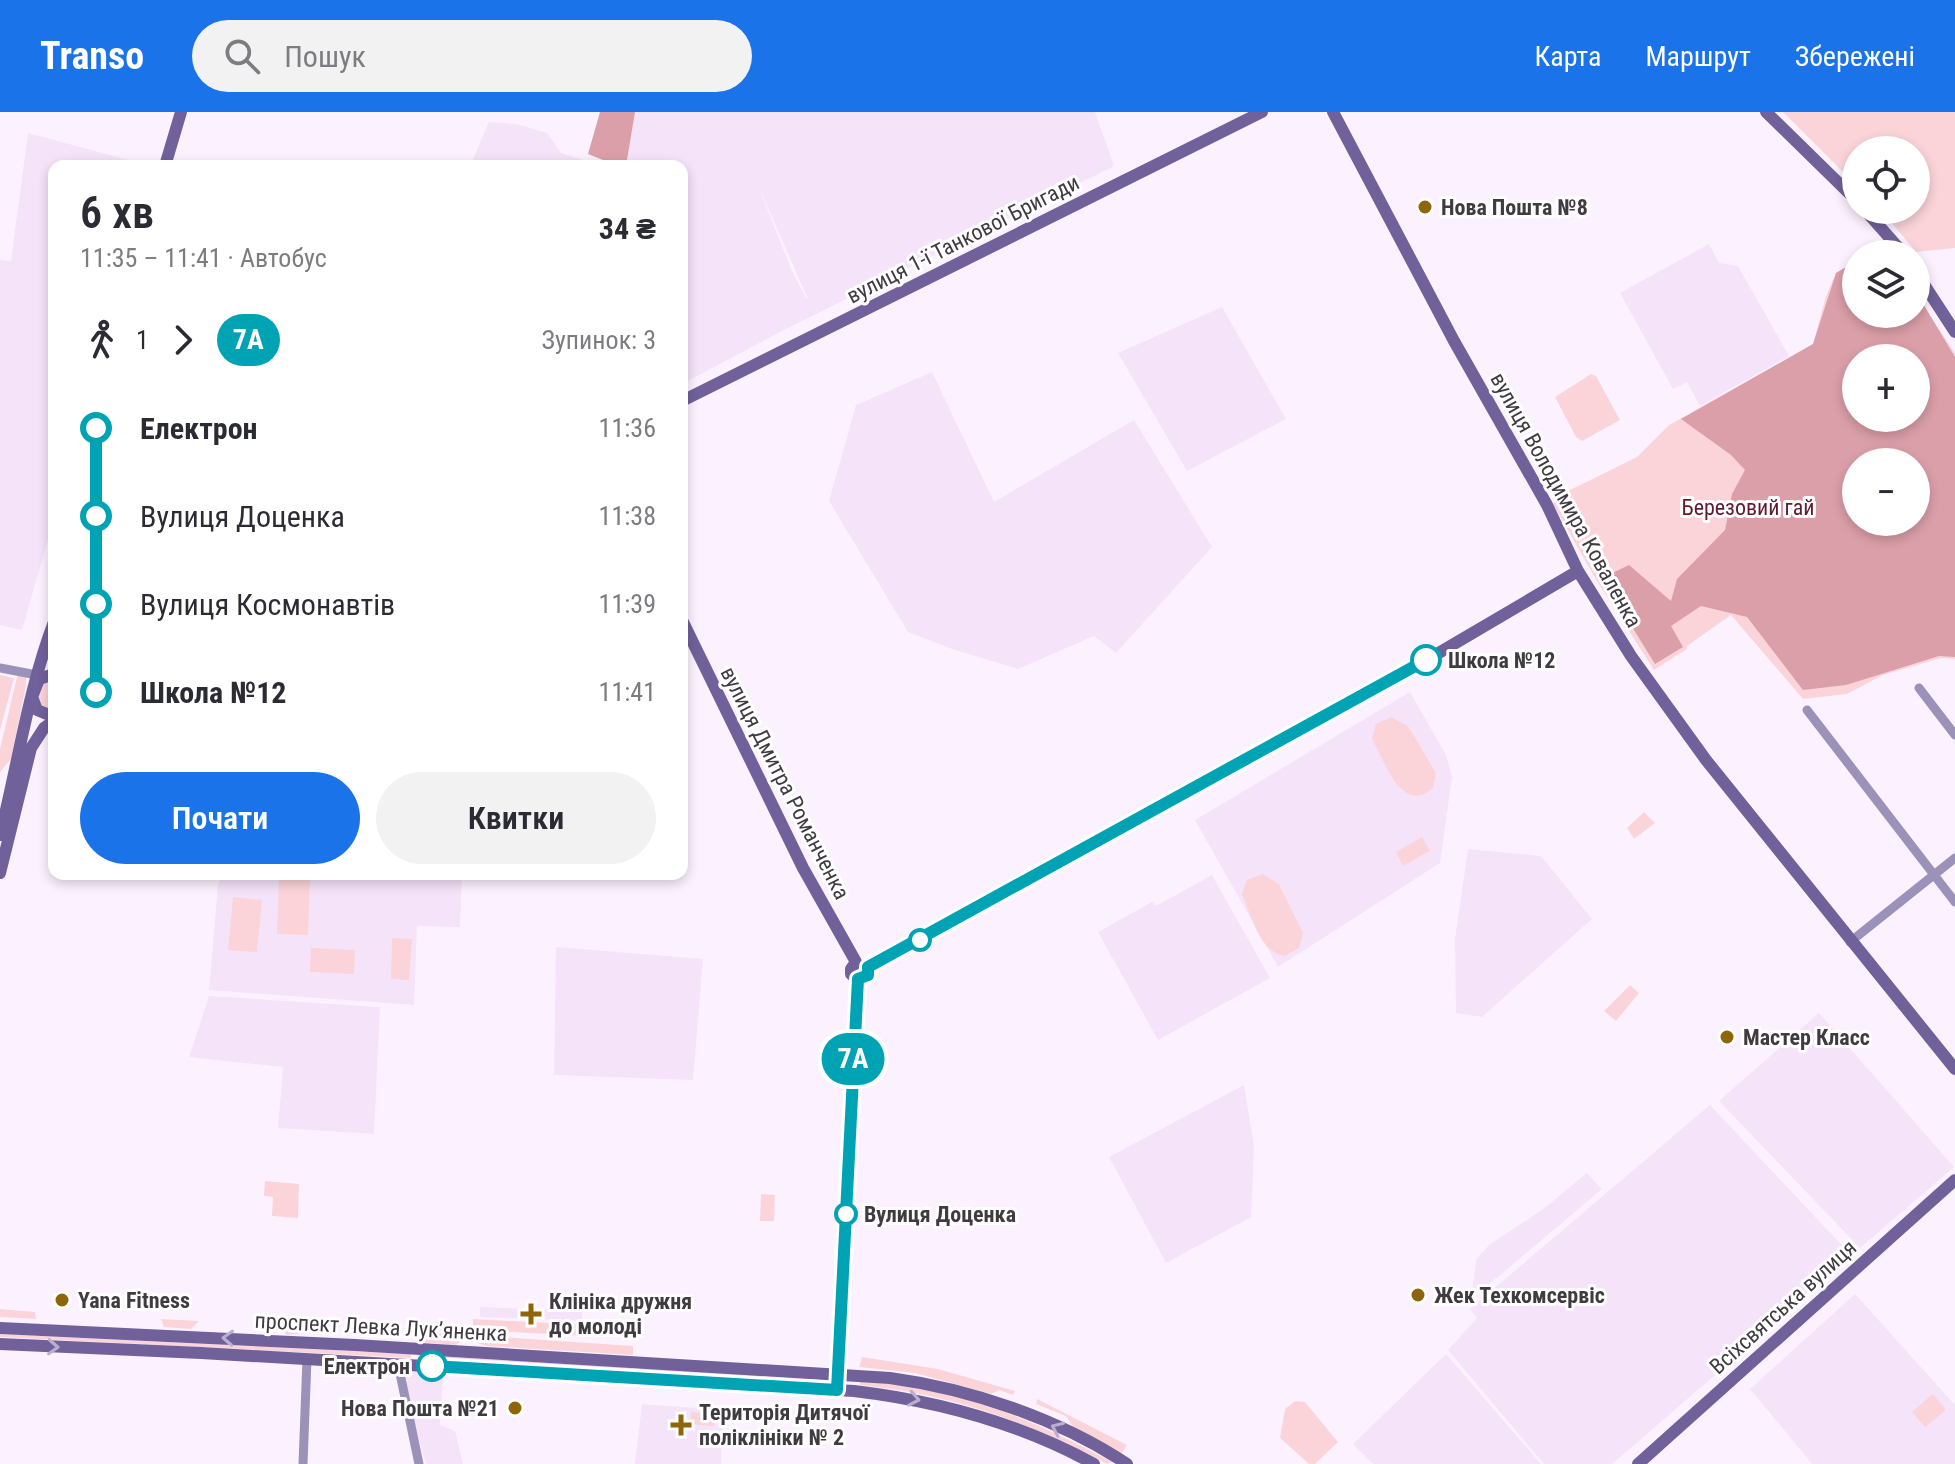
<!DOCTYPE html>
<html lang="uk">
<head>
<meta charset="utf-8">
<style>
	:root { --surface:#fff; --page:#f2f2f3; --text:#2b2b33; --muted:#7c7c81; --accent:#1a73e8 }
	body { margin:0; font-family:"Roboto Condensed",sans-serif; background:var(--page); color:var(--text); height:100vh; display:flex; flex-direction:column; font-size:30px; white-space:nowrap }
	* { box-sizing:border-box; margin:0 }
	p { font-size:26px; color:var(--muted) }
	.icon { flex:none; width:44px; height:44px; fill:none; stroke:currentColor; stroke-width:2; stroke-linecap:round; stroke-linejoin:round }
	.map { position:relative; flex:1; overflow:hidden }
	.side { position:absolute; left:48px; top:48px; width:640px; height:720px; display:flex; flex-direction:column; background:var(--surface); border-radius:16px; box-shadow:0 4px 12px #0003 }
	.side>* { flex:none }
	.badge { padding:0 16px; border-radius:26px; font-size:28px; line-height:52px }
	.controls { position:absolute; left:1842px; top:24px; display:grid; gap:16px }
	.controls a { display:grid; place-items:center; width:88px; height:88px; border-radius:50%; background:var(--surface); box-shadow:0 4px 12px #0003; font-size:40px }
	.map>.badge { position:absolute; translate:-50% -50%; box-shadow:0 0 0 4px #fff }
	.legs { display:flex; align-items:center; gap:12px; height:88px; padding:0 32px; font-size:26px }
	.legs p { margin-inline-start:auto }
	.head { display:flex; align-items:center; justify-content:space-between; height:136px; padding:0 32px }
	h1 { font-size:44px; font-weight:600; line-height:60px }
	.button { display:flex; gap:16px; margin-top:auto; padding:16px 32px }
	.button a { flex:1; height:92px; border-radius:48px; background:var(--accent); color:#fff; font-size:32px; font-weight:600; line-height:92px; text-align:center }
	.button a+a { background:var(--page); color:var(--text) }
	ul { padding:0 32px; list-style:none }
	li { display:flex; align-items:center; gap:28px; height:88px; font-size:30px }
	li i { display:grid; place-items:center; width:12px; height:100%; margin:0 10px; background:currentColor }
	li i::after { content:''; width:20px; height:20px; margin:-10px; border:6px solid; border-radius:50%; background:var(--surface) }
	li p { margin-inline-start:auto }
	li:first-child i { background:linear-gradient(#0000 50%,currentColor 0) }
	li:last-child i { background:linear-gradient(currentColor 50%,#0000 0) }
	header { display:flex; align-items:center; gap:48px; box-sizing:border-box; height:112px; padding:0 40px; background:var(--accent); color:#fff }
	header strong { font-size:38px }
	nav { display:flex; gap:44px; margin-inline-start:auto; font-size:28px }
	.search { width:560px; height:72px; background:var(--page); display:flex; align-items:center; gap:20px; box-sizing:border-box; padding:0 28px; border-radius:44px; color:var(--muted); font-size:30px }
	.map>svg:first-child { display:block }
	.built { fill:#f5e3f9; fill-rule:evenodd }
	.green { fill:#fbd4da; fill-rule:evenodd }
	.forest { fill:#db9fa9; fill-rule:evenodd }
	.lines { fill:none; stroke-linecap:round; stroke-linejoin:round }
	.street { stroke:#9b92ba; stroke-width:9 }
	.secondary { stroke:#71619b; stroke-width:12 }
	.oneway { stroke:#b8b0cd }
	.line-1-casing { stroke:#fff; stroke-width:18 }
	.line-1 { stroke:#00a3b4; stroke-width:12 }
	.poi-dot { fill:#8e6509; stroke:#fff; stroke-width:3 }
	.stop-1-dot { fill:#fff; stroke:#00a3b4; stroke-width:4 }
	.labels { text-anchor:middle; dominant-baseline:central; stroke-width:6; stroke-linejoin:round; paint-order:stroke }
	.poi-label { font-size:22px; font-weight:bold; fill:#403b41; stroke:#fff; text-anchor:start }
	.street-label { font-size:22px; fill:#403b41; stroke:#fff }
	.park-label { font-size:22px; fill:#601a2d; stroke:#fff }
	.stop-label { font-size:22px; font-weight:bold; fill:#403b41; stroke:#fff; text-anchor:start }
</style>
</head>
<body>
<header>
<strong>Transo</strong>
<div class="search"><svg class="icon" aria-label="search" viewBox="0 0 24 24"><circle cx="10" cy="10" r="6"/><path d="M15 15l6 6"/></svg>Пошук</div>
<nav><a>Карта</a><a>Маршрут</a><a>Збережені</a></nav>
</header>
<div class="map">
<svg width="1955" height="1352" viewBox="0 0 1955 1352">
	<rect width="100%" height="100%" fill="#fcf2ff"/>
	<path class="built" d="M635,0h460l19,54 -334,166 -98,52v-218h-56zM757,71l50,114 -1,1 -14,-27z
		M489,10l27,2 31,9 14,20 41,13h-132z
		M28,21l123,33h-97v353l-32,111 -22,-5v-365l11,1z
		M1709,132l10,19 19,3 51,90 -89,50 -13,-24 -14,7 -53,-96z
		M1222,195l64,112 -99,52 -69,-118z
		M932,260l62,130 140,-82 78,127 -96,106 -22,-17 -76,33 -66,-20 -44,-17 -79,-131 27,-96z
		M1410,580l36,63 6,22 -12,86 -162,104 -83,-147z
		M1468,737l73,7 51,63 -110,98 -26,-4 -1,-74z
		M230,762h232l-2,53 -43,-1 -3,79 -205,-15 9,-105 3,-6z
		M1212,763l58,103 -112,62 -60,-108 54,-30 4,4z
		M556,835l147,12 -10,121 -139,-5z
		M209,884l171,11 -6,127 -96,-6 5,-61 -94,-10z
		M1819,901l135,154 -94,81 -141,-147z
		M1244,973l10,61 -3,71 -85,46 -57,-106z
		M1710,993l140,149 -113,102 -125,108h-68l-96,-114 29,-32 -7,-9z
		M1587,1061l15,16 -104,88 -26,18 4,-35 13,-15 53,-35z
		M1855,1182l100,111v59h-143l-62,-75z
		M480,1195l102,4v10l-102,-4z
		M1446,1242l95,110h-168l-20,-20z
		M399,1259l44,3 -3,51 15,6 8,33h-37z
		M642,1292l80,6 -1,54h-86z"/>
	<path class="green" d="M1783,0h172v136l-39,4 -35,-42h35v-60h-60v35z
		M1836,161l20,41h60v-19l39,58v306l-14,-1 -58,17 -36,19 -44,5 -72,-84 -44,31v3l-33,21 -57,-89 -44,-77 13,-12 71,-35 32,-32 144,-81 13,-48zM1856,246h60v60h-60zM1856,350h60v60h-60z
		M1591,262l5,2 24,44 -38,21 -6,-4 -21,-40z
		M18,561l8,4v9l-15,73 -11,13v-23z
		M0,563l14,3 -14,52z
		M54,567v33l-11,-5 -5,-9 5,-15z
		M1391,605l17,9 28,47 -3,15c-30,27 -47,-23 -59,-45l-2,-5 4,-14z
		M1644,700l11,11 -21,16 -7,-11z
		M1422,725l8,14 -27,15 -7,-14z
		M1263,762l16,10 24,49 -4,15 -14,8c-25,-4 -32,-36 -41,-57l-2,-5 5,-14z
		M279,763l31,1 -2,59 -31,-1z
		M233,785l29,3 -5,52 -29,-2z
		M392,826l20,1 -3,41 -18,-1z
		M311,836l44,2 -1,24 -44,-2z
		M1630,873l9,8 -23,28 -12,-10z
		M265,1069l34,3 -1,34 -26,-2 1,-19 -9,-1z
		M761,1082l14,1 -1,26h-14z
		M0,1197l35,3 1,7 -36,-2z
		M161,1207l38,2 -8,8 -27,-2z
		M473,1207l115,6 -1,11 -114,-6z
		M282,1215h42l-1,5 -37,3z
		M419,1220l46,3v4l-9,6 -38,-3z
		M0,1222l411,20v4l-411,-21z
		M473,1223l160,11v9l-147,-9 -11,-4z
		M418,1243l214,13v4l-214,-13z
		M862,1245l76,12 77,22 -2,4 -14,-5 -8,4 -76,-21 -56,-6z
		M640,1256l171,10 -1,4h-4l-166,-10z
		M860,1270c18,1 37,1 55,5 69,12 136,42 197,75l-5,2c-80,-43 -157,-70 -247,-79z
		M1933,1282l13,16 -21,17 -13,-15z
		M1037,1287l90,46 -5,8 -50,-27 -6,-10 -30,-12z
		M1295,1289l10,1 33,40 -23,22h-6l-29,-26 5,-29z
		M691,1300l23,2v12l-24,-2z"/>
	<path class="forest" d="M600,0h35l-9,54h-24l1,-6 -15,-6z
		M1856,149v53h60v-22l39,65v300l-16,-1 -93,29 -43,5 -56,-73 -46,-11 -30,20 12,21 -28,17 -53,-86 27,-13 42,36 6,-22 48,-49 7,-36 13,-24 -14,-15 -50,-36 132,-75 23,-71zM1856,246h60v60h-60zM1856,350h60v60h-60z"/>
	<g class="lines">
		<path class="street" d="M0,556l37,7
			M1919,576l36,47
			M1807,598l148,192
			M1850,830l105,-84
			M398,1252l21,100
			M303,1352l4,-105"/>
		<path class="secondary" d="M1333,0l121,229 93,164 31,66 53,85 75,104 249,309
			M1766,0l90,88
			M165,54l16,-54
			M1865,98l39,44
			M1916,160l39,60
			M682,289l580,-289
			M682,508l121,248 53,94
			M52,525l2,24
			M54,562l-15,5 -7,18 5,13 17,7
			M0,723c18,-71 28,-145 54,-213
			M0,761l31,-125 13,-20 10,-7
			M868,855l557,-306 153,-90
			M0,1216l355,17 535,33c81,11 169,41 237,86
			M0,1232l201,9 653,38c85,10 165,32 240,73
			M837,1269l21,-402 -7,-5v-5l5,-7
			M1638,1352l317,-284"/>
	</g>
	<defs><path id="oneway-chevron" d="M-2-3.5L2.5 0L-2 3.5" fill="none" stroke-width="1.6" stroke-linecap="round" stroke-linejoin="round" transform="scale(2)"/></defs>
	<g class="oneway">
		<use href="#oneway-chevron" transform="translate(228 1226) rotate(-177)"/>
		<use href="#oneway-chevron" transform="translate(53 1235) rotate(3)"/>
		<use href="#oneway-chevron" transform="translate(914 1287) rotate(11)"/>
		<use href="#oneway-chevron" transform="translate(1057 1316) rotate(-156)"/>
	</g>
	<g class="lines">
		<defs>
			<path id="line-1" d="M432,1254l405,24 21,-411 10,-4v-8l558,-307"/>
		</defs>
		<use href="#line-1" class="line-1-casing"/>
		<use href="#line-1" class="line-1"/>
	</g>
	<g class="poi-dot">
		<circle cx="1425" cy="95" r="8"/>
		<circle cx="1727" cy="925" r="8"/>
		<circle cx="1418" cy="1183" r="8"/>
		<circle cx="62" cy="1188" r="8"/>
		<path d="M527 1190h8v8h8v8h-8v8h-8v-8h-8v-8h8z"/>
		<circle cx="515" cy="1296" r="8"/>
		<path d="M677 1301h8v8h8v8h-8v8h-8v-8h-8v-8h8z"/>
	</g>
	<g class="stop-1-dot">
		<circle cx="1426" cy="548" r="14"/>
		<circle cx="920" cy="828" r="10"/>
		<circle cx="846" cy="1102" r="10"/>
		<circle cx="432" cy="1254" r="14"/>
	</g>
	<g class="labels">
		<g class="poi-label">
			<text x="1441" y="95">Нова Пошта №8</text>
			<text x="1743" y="925">Мастер Класс</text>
			<text x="1434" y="1183">Жек Техкомсервіс</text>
			<text x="78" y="1188">Yana Fitness</text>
			<text x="549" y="1189">Клініка дружня<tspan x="549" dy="25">до молоді</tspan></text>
			<text x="499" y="1296" text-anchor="end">Нова Пошта №21</text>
			<text x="699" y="1300">Територія Дитячої<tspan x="699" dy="25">поліклініки № 2</tspan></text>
		</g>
		<g class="street-label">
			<text transform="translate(963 127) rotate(-27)">вулиця 1-ї Танкової Бригади</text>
			<text transform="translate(1566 388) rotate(61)">вулиця Володимира Коваленка</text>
			<text transform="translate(785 671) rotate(63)">вулиця Дмитра Романченка</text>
			<text transform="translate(1783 1195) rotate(-42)">Всіхсвятська вулиця</text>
			<text transform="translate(381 1215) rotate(3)">проспект Левка Лукʼяненка</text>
		</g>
		<g class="park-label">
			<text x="1748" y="395">Березовий гай</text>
		</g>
		<g class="stop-label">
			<text x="1448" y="548">Школа №12</text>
			<text x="864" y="1102">Вулиця Доценка</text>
			<text x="410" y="1254" text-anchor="end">Електрон</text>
		</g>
	</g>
</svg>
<div class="controls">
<a><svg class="icon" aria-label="locate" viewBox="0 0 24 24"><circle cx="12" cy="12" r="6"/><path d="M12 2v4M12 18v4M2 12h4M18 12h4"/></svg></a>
<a><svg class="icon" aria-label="layers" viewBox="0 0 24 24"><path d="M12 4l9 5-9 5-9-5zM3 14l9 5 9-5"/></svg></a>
<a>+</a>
<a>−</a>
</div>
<b class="badge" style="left:853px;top:947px;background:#00a3b4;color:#fff">7А</b>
<section class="side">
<div class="head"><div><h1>6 хв</h1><p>11:35 – 11:41 · Автобус</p></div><b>34 ₴</b></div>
<div class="legs"><svg class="icon" aria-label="walk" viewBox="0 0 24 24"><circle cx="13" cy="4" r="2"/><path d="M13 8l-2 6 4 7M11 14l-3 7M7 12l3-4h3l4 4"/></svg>1<svg class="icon" aria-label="forward" viewBox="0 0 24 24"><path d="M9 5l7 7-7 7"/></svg><b class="badge" style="background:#00a3b4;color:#fff">7А</b><p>Зупинок: 3</p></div>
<ul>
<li><i style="color:#00a3b4"></i><b>Електрон</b><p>11:36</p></li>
<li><i style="color:#00a3b4"></i><span>Вулиця Доценка</span><p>11:38</p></li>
<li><i style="color:#00a3b4"></i><span>Вулиця Космонавтів</span><p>11:39</p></li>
<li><i style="color:#00a3b4"></i><b>Школа №12</b><p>11:41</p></li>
</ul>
<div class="button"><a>Почати</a><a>Квитки</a></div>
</section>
</div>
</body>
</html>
